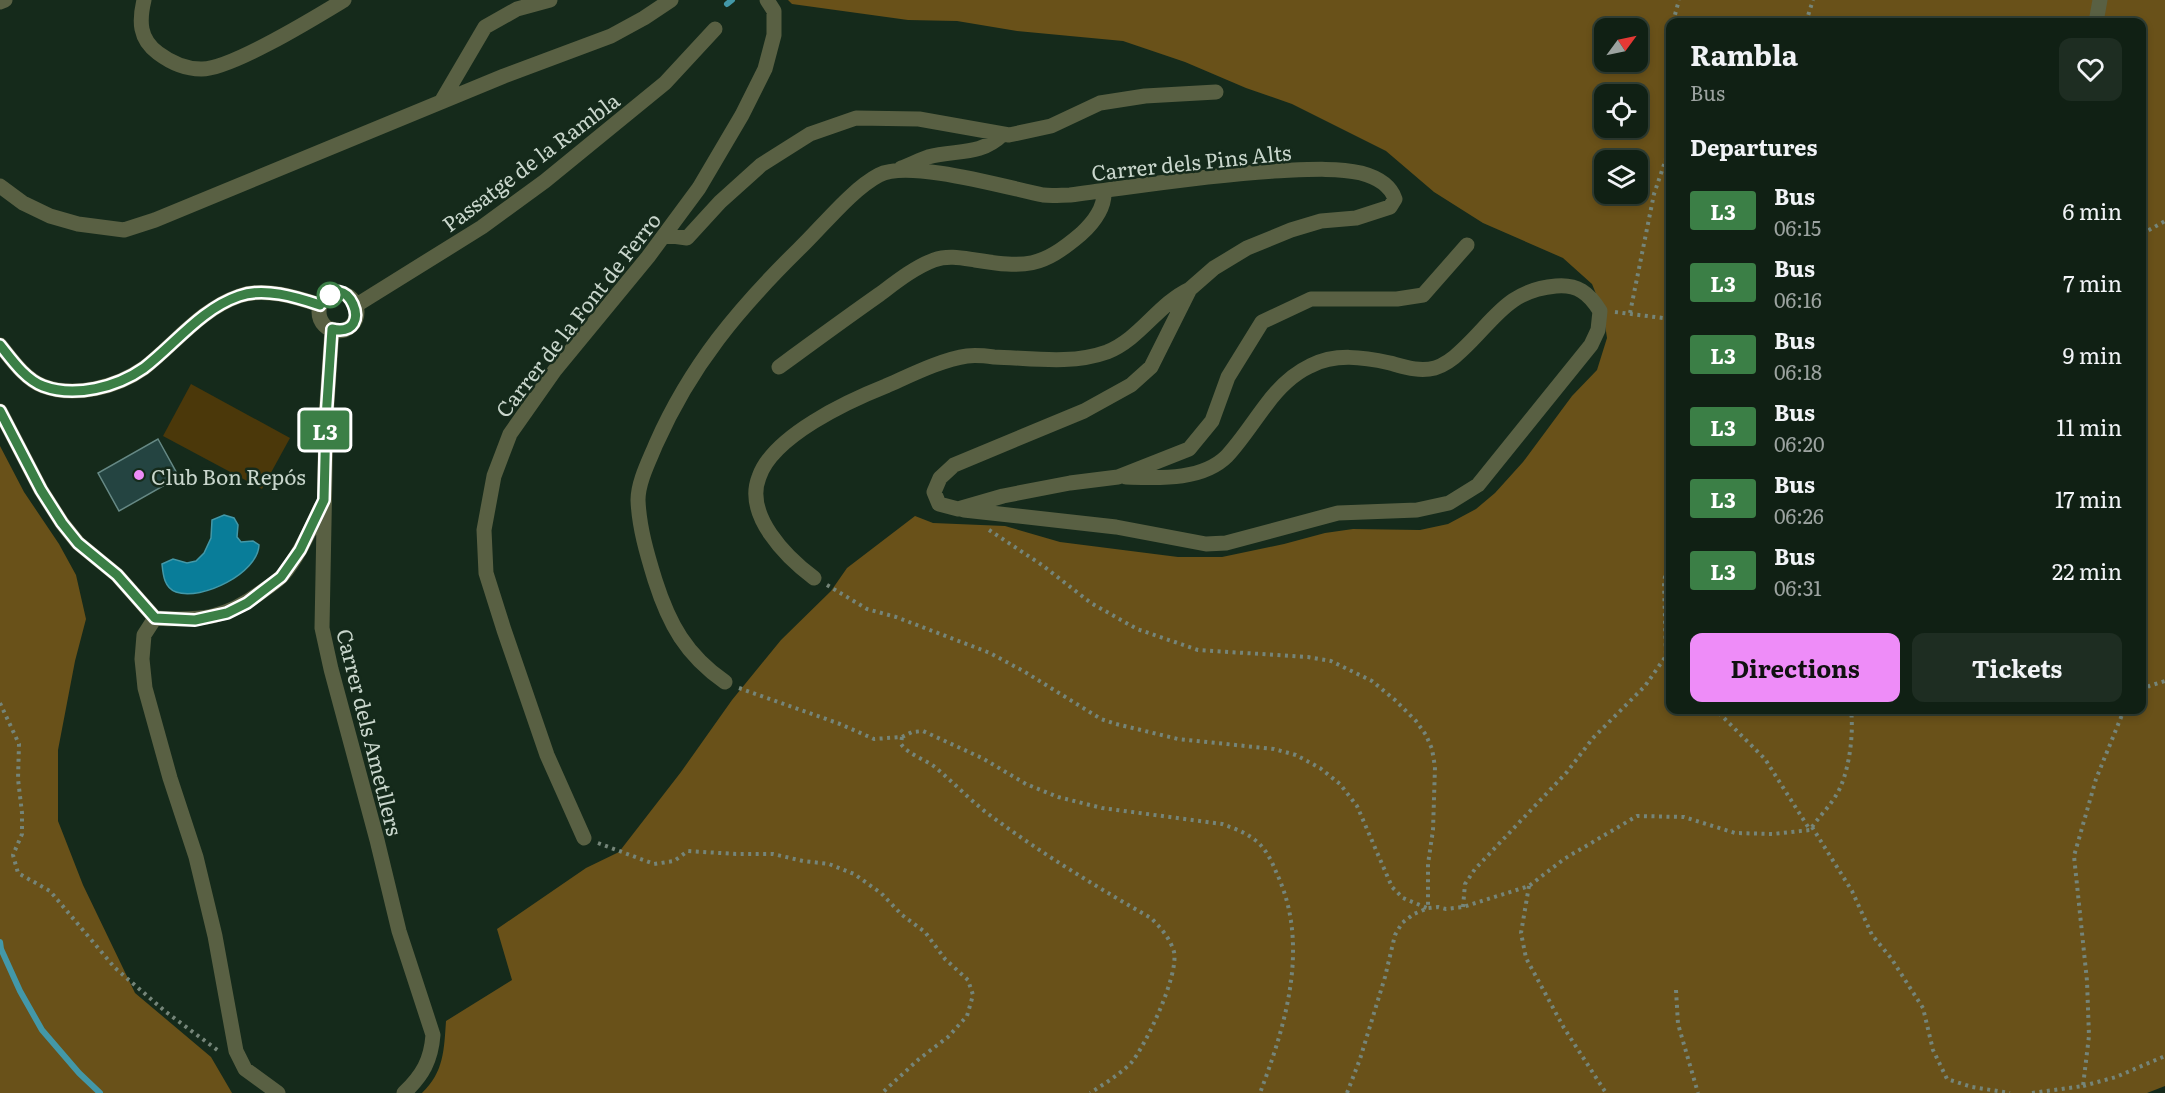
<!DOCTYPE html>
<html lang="en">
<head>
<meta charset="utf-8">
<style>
	:root { --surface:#102014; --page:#1e2d22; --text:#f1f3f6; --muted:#9ca3a0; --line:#303e34; --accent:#ee8cf8 }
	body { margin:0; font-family:Literata,serif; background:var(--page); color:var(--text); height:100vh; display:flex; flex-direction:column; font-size:22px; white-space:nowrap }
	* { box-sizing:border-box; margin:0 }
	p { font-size:20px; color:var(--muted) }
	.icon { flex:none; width:33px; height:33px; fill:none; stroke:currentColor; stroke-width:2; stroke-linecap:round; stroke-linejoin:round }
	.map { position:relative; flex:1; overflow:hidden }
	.side { position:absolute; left:1666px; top:18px; width:480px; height:696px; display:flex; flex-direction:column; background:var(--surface); border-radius:12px; box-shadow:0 3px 9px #0003,0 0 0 2px var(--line) }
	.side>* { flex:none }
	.badge { padding:0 12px; border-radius:4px; font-size:21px; line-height:39px }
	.needle { width:39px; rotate:57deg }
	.controls { position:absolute; left:1594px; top:18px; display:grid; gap:12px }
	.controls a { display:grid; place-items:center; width:54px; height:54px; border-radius:12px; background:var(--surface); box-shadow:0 3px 9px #0003,0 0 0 2px var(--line); font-size:30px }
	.map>.badge { position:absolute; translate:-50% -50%; box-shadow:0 0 0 3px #fff }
	h2 { padding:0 24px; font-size:22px; line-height:54px }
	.round { display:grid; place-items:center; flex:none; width:63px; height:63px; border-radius:12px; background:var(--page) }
	.head { display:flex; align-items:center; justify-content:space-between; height:102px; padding:0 24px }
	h1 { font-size:28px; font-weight:700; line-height:45px }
	.primary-button { display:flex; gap:12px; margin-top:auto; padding:12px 24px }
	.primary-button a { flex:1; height:69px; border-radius:12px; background:var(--accent); color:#111; font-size:24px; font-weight:700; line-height:69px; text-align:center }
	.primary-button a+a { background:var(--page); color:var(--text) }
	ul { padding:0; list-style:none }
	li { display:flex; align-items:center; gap:18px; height:72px; padding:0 24px }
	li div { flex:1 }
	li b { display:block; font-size:22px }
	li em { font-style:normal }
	li .badge { min-width:66px; font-weight:700; text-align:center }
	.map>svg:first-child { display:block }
	.green { fill:#4b380a }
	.forest { fill:#695119; fill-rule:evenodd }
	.water { fill:#097d99; stroke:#4398a8; stroke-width:1.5 }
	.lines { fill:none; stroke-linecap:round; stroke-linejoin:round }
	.stream { stroke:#4398a8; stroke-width:6 }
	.building { fill:#244441; stroke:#668985; stroke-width:1.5 }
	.path { stroke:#758579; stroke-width:4; stroke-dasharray:3 4.5; stroke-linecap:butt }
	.minor { stroke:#596043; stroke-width:15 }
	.line-casing { stroke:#fff; stroke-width:14 }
	.line { stroke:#3b7f46; stroke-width:9 }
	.stop-dot { fill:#fff; stroke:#3b7f46; stroke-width:3 }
	.poi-dot { fill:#ee8cf8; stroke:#152a1b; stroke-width:2 }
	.labels { text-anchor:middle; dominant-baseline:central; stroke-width:5; stroke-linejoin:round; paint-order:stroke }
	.street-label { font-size:21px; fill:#c9d6cc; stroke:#152a1b }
	.poi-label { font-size:21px; fill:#c9d6cc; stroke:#152a1b; text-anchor:start }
</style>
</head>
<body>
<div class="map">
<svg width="2165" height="1093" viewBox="0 0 2165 1093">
	<rect width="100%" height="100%" fill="#152a1b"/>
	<path class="green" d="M191,384l99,54 -28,51 -99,-53z"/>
	<path class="forest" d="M788,0h1377v1086l-18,7h-1725c22,-21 22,-43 24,-72l66,-41 -15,-51 89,-61 33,-16 62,-80 51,-72 49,-60 50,-49 16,-23 68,-52 18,7 72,3 55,16 118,15h44l62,-13 41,-11 28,-4 67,1 28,-6 28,-15 19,-16 28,-31 49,-66 25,-26 10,-32 -4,-27 -11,-27 -29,-26 -80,-35 -49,-31 -48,-41 -94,-47 -46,-16 -61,-26 -62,-21 -106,-10 -60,-10 -49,-1 -116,-16zM1671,22h471v688h-471zM1605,28h33v34h-33zM1605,94h33v34h-33zM1605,160h33v34h-33z
		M0,446l24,46 35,52 17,31 10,44 -11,42 -17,89v71l25,64 52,108 76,64 21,36h-232z"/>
	<path class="water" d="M224,515l10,3 4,7 -1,12 4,5 12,-1 6,4c-1,28 -57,56 -83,47 -12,-4 -13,-18 -14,-28l11,-5 14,4 9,-2 8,-8 7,-15 1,-18z"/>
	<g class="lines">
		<path class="stream" d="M727,4l5,-4
			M0,942l1,7 19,42 22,39 37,43 21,20"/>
	</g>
	<path class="building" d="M158,439l21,38 -60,34 -21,-38z"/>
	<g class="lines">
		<path class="path" d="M1673,22l6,-22
			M1806,22l7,-22
			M2142,234l23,-13
			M1615,312l56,7
			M1630,313l24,-119 17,-50
			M989,530l53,35 49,38 46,26 61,21 110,7 23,4 41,20 23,19 21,21 10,14 6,14 3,18 -2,63 -5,34v44
			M827,585l40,24 29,8 94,36 35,19 76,47 15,5 62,15 96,10 22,6 24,13 20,16 17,22 35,81 11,11 24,10
			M739,688l101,36 34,15 28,-2 10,-5 11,-1 59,27 44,26 32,13 44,11 120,16c11,4 23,8 33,16 11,8 17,22 22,34 33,71 9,150 -17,219
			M2142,692l7,-6 16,-5
			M0,703l19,41 -1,35 4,34v21l-9,21 5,18 32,18 65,77 51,44 54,40
			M902,737l-1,7c7,10 23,15 34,23 18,15 34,32 52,46 52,39 108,73 164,105 9,9 19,20 23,34 5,23 -28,93 -43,111 -12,12 -27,21 -41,30
			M1812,827l40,64 20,44 19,23 32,50 10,42 14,29 25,8 38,6
			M1812,827c7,-10 16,-19 23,-30 14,-21 19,-62 16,-87
			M598,843l56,21 20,-3 14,-10 48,3h37l30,7 26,3 25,10 27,19 21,22 23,17 20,27 23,21 5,15 -6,21 -19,21 -29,22 -37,34
			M1529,886l-8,47 5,25 38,70 42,65
			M1463,907l2,-23 10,-15 92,-97 26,-34 52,-52 21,-30 -2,-74 7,-35
			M1676,990l2,34 20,69
			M2083,1086l33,-9 49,-21
			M1347,1093l13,-34 25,-82 10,-42 7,-12 12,-9 14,-6 10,-1 8,2 17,-2 66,-21 35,-27 73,-43 47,1 51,16 38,1 37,-4 -45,-71 -49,-49
			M2032,1093l51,-7 6,-50 -2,-55 -13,-125 22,-77 28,-69"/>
		<path class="minor" d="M144,0c-5,21 -5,39 14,53 12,9 27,16 43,16 29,1 115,-52 143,-69
			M0,2l5,-2
			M2096,22l4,-22
			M441,102l44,-75 32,-18 33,-9
			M901,168c9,-3 18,-8 27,-11 28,-8 51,0 75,-23
			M0,186l23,17 27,13 28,8 46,6 31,-10 349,-144 107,-40 33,-18 27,-18
			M665,235l22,3 33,-36 41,-37 49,-31 46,-16 63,1 90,16 42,-9 49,-23 45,-7 71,-4
			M319 312a19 19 0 1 1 38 0a19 19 0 1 1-38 0Z
			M355,306l127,-79 63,-46 120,-98 50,-54
			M332,329l-6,89 -4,210 9,41 46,171 22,91 34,104c-2,25 -10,40 -29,58
			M0,345c12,15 25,34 43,41 32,12 74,1 101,-18 31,-24 57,-59 95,-72 25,-9 57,1 81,9
			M779,367c34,-25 67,-49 101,-73 16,-12 35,-27 54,-34 14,-5 28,-2 41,0 51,8 66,8 106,-26 12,-11 24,-27 23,-43
			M0,411l41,79 21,33 16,20 39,32 38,43
			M964,510l152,17 90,17 20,-1 112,-30 79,-3 32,-7 29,-18 113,-140 7,-15 2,-19c-11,-18 -23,-27 -44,-25 -49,4 -62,35 -95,65 -7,7 -17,14 -26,17 -16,4 -30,-1 -45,-5 -27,-6 -55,-10 -80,3 -17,8 -33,24 -44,39 -13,17 -25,36 -39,51 -25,25 -69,22 -101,21
			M814,578c-28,-21 -70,-63 -55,-101 14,-41 89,-76 127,-91 23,-10 57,-27 81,-30 9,-1 19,0 27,1 37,1 77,8 113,-5 33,-13 51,-48 83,-63
			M155,618l-11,17 -2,24 3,29 25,90 26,79 19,79 21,115 9,18 33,24
			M155,618c46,3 71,1 109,-28 6,-4 13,-9 18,-14 17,-20 28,-46 39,-69
			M725,682c-39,-27 -56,-58 -70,-102 -8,-26 -16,-53 -17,-80 0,-18 11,-39 18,-56 35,-79 82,-135 143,-195 23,-22 53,-60 80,-74 30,-16 129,13 164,20 9,1 19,0 27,0 69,-9 136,-20 204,-24 28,-1 60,-4 87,2 15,4 29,11 34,26l-5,8 -34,11 -35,3 -30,9 -44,18 -33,20 -24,21 -39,78 -20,18 -47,26 -130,54 -14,13 -6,14 5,12 19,5 45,-13 67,-13 48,-6 71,-28 23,-28 16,-44 34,-55 49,-23h86l26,-4 44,-50
			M584,838l-37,-83 -43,-125 -18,-57 -2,-43 10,-54 16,-42 45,-64 93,-113 51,-69 43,-73 23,-46 9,-34v-24l-7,-11"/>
	</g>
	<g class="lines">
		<defs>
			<path id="line" d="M0,345c12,15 25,34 43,41 32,12 74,1 101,-18 31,-24 57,-59 95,-72 25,-9 57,1 81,9 25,-44 59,34 12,24l-6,89 -2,82 -24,50 -19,27 -34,26 -20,10 -32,7 -40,-2 -38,-43 -39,-32 -16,-20 -21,-33 -41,-79"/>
		</defs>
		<use href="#line" class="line-casing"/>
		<use href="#line" class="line"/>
	</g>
	<circle class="stop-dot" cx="330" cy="295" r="12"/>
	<circle class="poi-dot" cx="139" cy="475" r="6"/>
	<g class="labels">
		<g class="street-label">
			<text transform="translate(530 161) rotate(-37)">Passatge de la Rambla</text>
			<text transform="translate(1191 161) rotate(-6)">Carrer dels Pins Alts</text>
			<text transform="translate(577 314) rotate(-52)">Carrer de la Font de Ferro</text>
			<text transform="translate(371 732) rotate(76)">Carrer dels Ametllers</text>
		</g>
		<g class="poi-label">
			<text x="151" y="475">Club Bon Repós</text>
		</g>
	</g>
</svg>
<div class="controls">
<a><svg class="needle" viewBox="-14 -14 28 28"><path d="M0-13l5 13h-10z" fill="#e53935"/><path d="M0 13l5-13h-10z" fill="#9ca3a0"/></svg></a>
<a><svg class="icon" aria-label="locate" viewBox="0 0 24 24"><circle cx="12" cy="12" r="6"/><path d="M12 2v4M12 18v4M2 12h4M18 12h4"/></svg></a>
<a><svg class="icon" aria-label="layers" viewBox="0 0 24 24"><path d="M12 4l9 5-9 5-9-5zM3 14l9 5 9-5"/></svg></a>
</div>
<b class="badge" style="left:325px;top:430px;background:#3b7f46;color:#fff">L3</b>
<section class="side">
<div class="head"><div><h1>Rambla</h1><p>Bus</p></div><a class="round"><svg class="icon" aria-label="heart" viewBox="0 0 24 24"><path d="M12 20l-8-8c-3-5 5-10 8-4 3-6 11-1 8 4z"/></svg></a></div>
<h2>Departures</h2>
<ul>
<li><span class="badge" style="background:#3b7f46;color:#fff">L3</span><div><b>Bus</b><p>06:15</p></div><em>6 min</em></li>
<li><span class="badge" style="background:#3b7f46;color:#fff">L3</span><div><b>Bus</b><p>06:16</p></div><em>7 min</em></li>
<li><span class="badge" style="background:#3b7f46;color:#fff">L3</span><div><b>Bus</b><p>06:18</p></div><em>9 min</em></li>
<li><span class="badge" style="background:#3b7f46;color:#fff">L3</span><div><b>Bus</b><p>06:20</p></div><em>11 min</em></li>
<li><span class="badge" style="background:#3b7f46;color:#fff">L3</span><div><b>Bus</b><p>06:26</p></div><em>17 min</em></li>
<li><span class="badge" style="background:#3b7f46;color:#fff">L3</span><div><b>Bus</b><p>06:31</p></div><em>22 min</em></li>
</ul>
<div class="primary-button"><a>Directions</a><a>Tickets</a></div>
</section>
</div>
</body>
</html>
